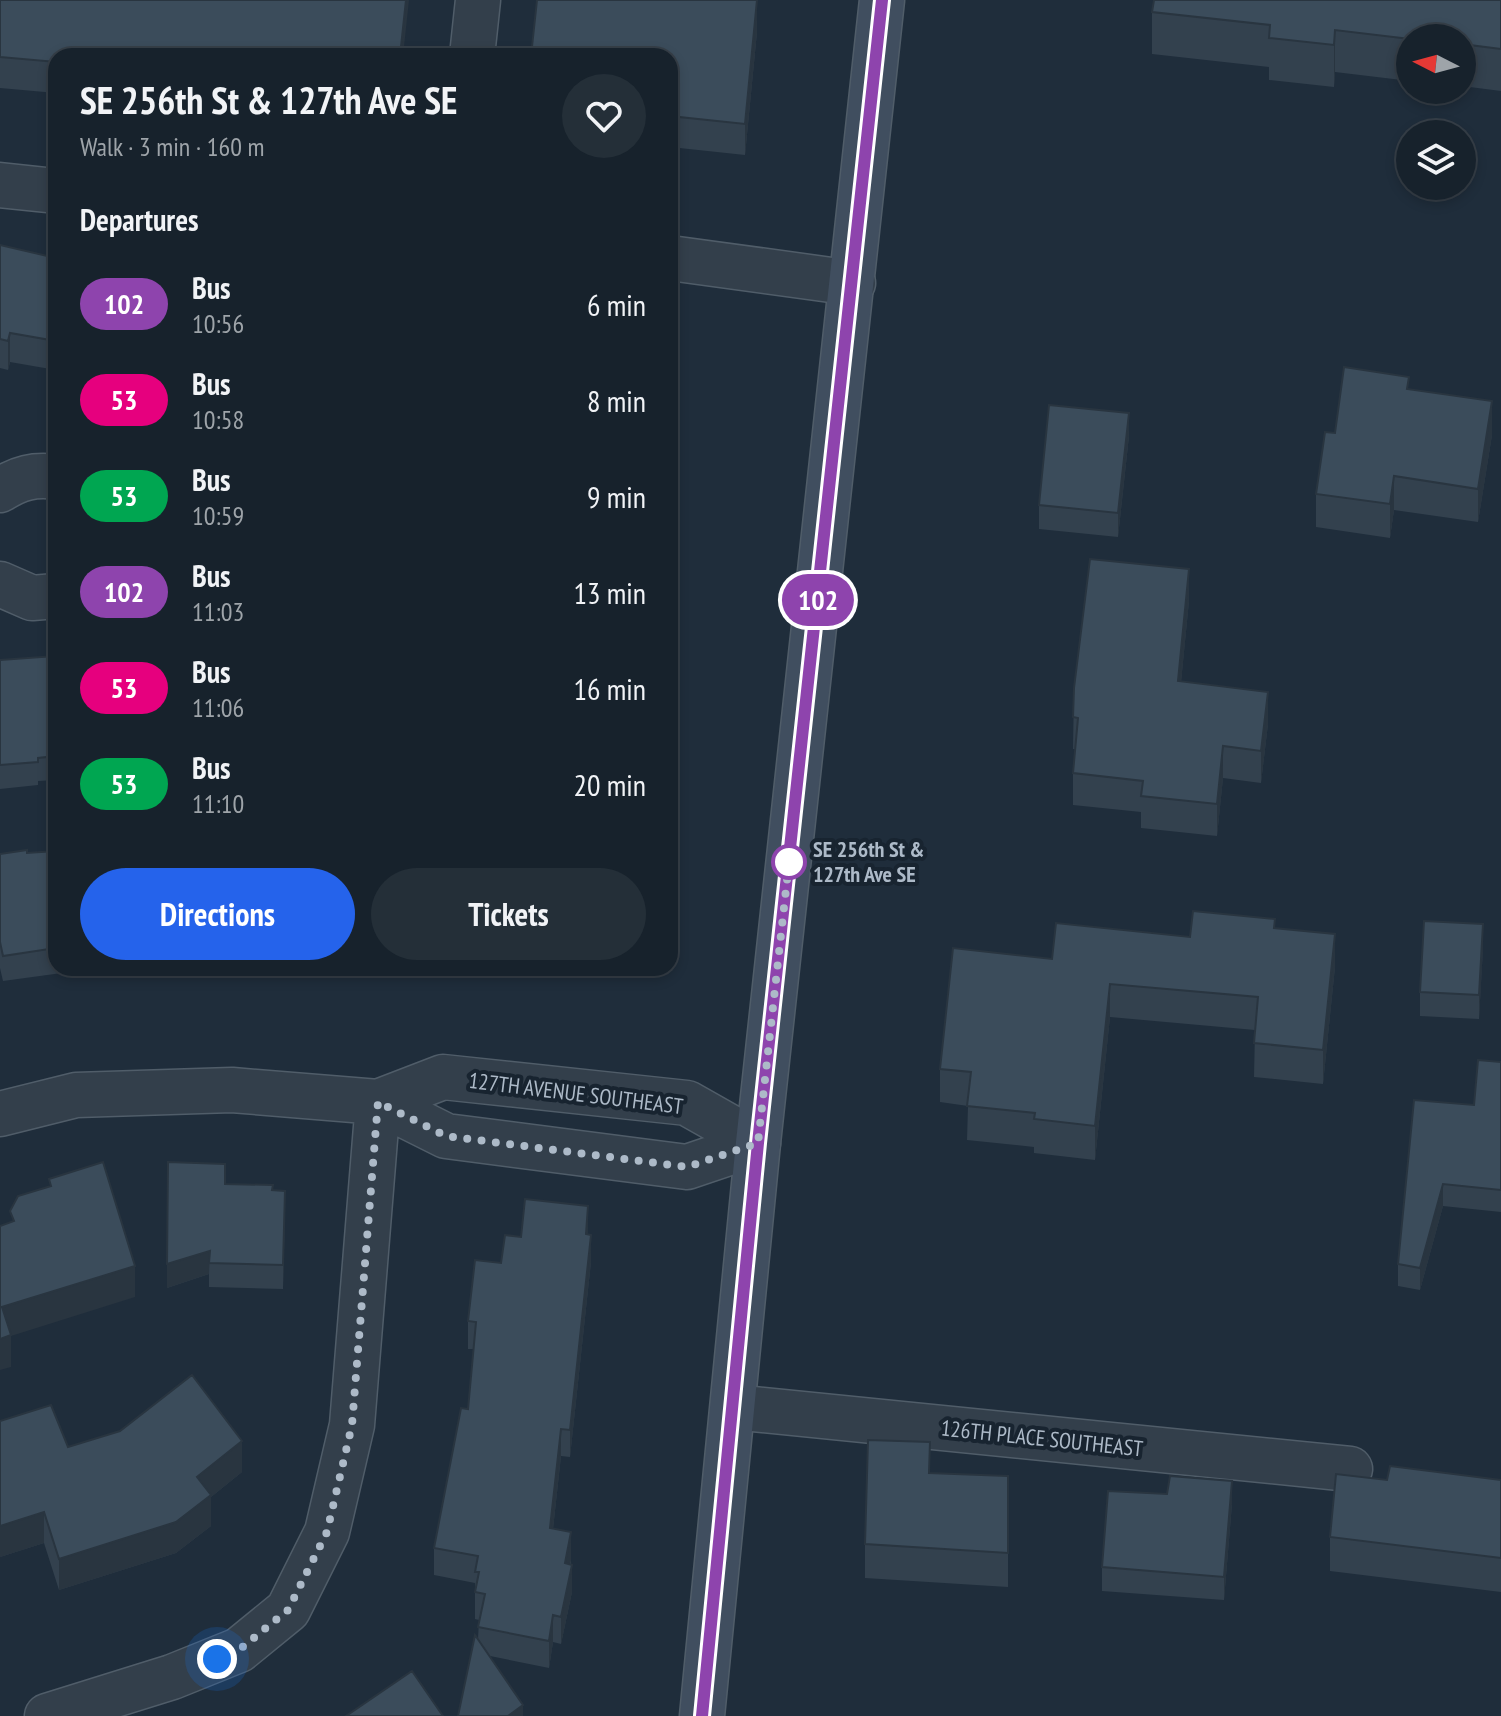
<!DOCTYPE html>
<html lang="en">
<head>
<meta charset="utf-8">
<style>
	:root { --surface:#17222c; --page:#242f38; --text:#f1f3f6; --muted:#9ea4a9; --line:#363f48; --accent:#2563eb }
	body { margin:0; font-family:"PT Sans Narrow",sans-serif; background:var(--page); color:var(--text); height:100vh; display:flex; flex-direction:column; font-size:30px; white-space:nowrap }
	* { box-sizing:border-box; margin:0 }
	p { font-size:26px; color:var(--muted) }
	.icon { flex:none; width:44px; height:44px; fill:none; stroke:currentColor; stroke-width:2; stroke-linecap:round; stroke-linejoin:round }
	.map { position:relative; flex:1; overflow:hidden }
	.sheet { position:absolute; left:48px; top:48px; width:630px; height:928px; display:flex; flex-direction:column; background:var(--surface); border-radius:24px; box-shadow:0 4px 12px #0003,0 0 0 2px var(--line) }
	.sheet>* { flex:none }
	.badge { padding:0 16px; border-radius:26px; font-size:28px; line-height:52px }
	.needle { width:52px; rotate:276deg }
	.fabs { position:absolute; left:1396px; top:24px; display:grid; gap:16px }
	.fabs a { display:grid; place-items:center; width:80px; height:80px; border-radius:50%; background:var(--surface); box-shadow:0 4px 12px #0003,0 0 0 2px var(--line); font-size:40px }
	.you { position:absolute; width:40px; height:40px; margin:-20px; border:6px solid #fff; border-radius:50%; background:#1a73e8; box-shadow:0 0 0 12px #1a73e833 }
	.map>.badge { position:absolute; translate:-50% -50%; box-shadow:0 0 0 4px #fff }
	h2 { padding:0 32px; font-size:30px; line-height:72px }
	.round { display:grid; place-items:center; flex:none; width:84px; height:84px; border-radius:42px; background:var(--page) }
	.headline { display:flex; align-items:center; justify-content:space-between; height:136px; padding:0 32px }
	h1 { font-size:38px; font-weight:700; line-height:60px }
	.button { display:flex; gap:16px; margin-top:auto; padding:16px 32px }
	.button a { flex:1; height:92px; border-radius:48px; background:var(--accent); color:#fff; font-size:32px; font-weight:700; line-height:92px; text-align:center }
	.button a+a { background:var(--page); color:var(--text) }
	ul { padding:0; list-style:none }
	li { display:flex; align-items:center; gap:24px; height:96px; padding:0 32px }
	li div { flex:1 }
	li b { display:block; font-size:30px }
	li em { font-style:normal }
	li .badge { min-width:88px; font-weight:700; text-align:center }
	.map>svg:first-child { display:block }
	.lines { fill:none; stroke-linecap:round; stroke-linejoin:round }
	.street-casing { stroke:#505d69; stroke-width:47 }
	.secondary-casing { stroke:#505d69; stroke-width:47 }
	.street { stroke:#333f4b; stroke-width:44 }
	.secondary { stroke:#404e5f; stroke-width:44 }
	.wall { fill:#33414e }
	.shaded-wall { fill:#293540 }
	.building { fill:#3b4c5b; stroke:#293540; stroke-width:2 }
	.line-casing { stroke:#fff; stroke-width:18 }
	.line { stroke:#8e44ad; stroke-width:12 }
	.walk { stroke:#adbac8; stroke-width:8; stroke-dasharray:0 14.4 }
	.stop-dot { fill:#fff; stroke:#8e44ad; stroke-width:4 }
	.labels { text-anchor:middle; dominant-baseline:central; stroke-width:8; stroke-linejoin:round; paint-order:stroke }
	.stop-label { font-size:22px; font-weight:bold; fill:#adbac8; stroke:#182430; text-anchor:start }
	.street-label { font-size:22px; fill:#adbac8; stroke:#182430 }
</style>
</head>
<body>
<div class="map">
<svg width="1501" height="1716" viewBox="0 0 1501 1716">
	<rect width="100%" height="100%" fill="#1f2d3b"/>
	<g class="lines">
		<defs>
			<path id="street" d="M472,56l6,-56
				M0,185l56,6
				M670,258l183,25
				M0,490c19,-12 34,-16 56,-13
				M0,584l32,14 24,-2
				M378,1102l65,-25 244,26 71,40
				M0,1114l76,-19 156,-5 146,12 68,34 241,31 71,-24
				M733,1407l617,62
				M47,1716l125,-39 67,-27 49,-40 39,-78 25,-107 26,-323"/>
			<path id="secondary" d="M702,1716l56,-573 124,-1143"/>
		</defs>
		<use href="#street" class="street-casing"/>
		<use href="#secondary" class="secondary-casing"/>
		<use href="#street" class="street"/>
		<use href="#secondary" class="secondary"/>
	</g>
	<path class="wall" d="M0,0l56,56v37l-56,-5z
		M1501,0v91l-39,-5v-48h-52v43l-75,-9 -1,15 -65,-7v-13l-117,-13v-42z
		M757,32l-12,123 -75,-8v-91z
		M0,245l56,13v112l-46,-8 -2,8 -8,-2z
		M1409,389l83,46 -14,87 -84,-12 -4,28 -74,-11v-33l19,-61z
		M1129,436l-11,101 -79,-8v-24z
		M1189,601l-8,81 87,42 -7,59 -38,-5 -6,58 -76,-8v-16l-68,-7v-32l2,-24h-2l1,-61z
		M0,660l56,7v113l-18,1v4l-38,4z
		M56,851v117h84v6l-56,4v-8l-81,11 -3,-13v-114z
		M1275,928l60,39 -12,117 -69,-7 1,-47 -145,-13 -15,143 -61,-7v-6l-67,-7 1,-34 -28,-4v-33l112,-110 138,-22z
		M1483,948l-4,71 -59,-3v-24z
		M359,968h90l-1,10z
		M499,968h97l-1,10z
		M601,968h40v4z
		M1501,1062v150l-58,-6 -23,84 -22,-4v-22l76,-159z
		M225,1184l60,30 -2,75 -74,-2v-13l-42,14z
		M588,1235l3,27 -21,195 -9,-1 -8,73 18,31 1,32 -11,52 -8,-2 -4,26 -59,-12 33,60 -45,-77 1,-19 -4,-1v-36l-41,-8v-27l34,-139 6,-60h-6v-28l33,-58 20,-26z
		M68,1447l174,25 -31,25v29l-35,27 -117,37 -15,-47 -44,14z
		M930,1473l78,3v111l-143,-9v-34z
		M1501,1480v112l-171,-21v-34z
		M1232,1504l-8,96 -122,-9v-24z"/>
	<path class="shaded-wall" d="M406,0h3l-6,56h-3z
		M757,0v32l-12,123v-31z
		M1335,30v42l-1,15v-42z
		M10,333v29l-2,8v-29z
		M1492,401v34l-14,87v-33z
		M1129,413v23l-11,101v-24z
		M1394,476v34l-4,28v-34z
		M1189,569v32l-11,112v-32z
		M1268,692v32l-7,59v-32z
		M1223,746v32l-6,58v-32z
		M1483,924v24l-4,71v-24z
		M1335,934v33l-12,117v-34z
		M1110,984v33l-15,143v-34z
		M1443,1184v22l-23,84v-22z
		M285,1191v23l-2,75v-24z
		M588,1206v28l-2,28v-28z
		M591,1235v27l-21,195v-27z
		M210,1251l-1,23 -42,14v-24z
		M135,1266v31l-124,39v31l-11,3v-31l2,-32z
		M561,1429v27l-11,100v-28z
		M242,1441v31l-31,25v29l-35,27 -117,37v-31l138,-82z
		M1232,1481v23l-8,96v-23z
		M44,1512v31l-44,14v-31z
		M571,1532v28l-6,31v-28z
		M572,1565v27l-11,52v-27z
		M553,1615v27l-4,26v-27z
		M523,1705v11h-15z"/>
	<path class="building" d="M0,0h406l-6,56h-344v6l-56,-5z
		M537,0h220l-12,124 -75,-8v-60h-139z
		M1154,0h347v49l-39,-5v-6l-52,1 -75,-9 -1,15 -65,-7 1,-13 -118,-13z
		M0,245l56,13v83l-46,-8 -2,8 -8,-2z
		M1344,367l65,10 -2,12 85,12 -14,88 -84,-13 -4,28 -74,-10 9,-62 10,1z
		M1049,405l80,8 -11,100 -79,-8z
		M1090,559l99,10 -11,112 90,11 -7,59 -38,-5 -6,58 -76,-8 2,-15 -70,-8 5,-55 -5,-1 1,-29z
		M55,656l1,100 -18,2v4l-38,3v-105z
		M27,850v3l29,-2v97l-53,8 -3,-14v-88z
		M1193,911l82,8 -1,9 61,6 -12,116 -69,-7 4,-46 -148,-13 -15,142 -61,-7 1,-6 -68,-7 4,-34 -31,-3 13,-121 99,11 4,-36 134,14z
		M1424,921l59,3 -4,71 -59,-3z
		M1478,1060l23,2v128l-58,-6 -23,84 -22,-4 16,-164 60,5z
		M103,1162l32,104 -133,41 9,28 -11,4v-113l14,-5 -4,-10 8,-15 33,-10 -2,-7z
		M168,1162l57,2v20l48,1 -1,5 13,1 -2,74 -74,-2 1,-12 -43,13z
		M525,1199l63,7 -2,28 5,1 -21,195 -9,-1 -11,99 21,4 -6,31 7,2 -11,52 -8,-2 -4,26 -71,-14 7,-33 -10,-2 4,-20h-4l3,-16 -44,-8 27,-140 7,1 8,-87 -8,-1 7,-61 26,3 4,-28 16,2z
		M192,1375l50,66 -45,36 14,18 -35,27 -117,37 -15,-47 -44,14v-105l51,-16 17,42 52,-16z
		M868,1440l62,2 -1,31 79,3v77l-143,-9z
		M1390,1466l111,14v78l-171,-21 6,-63 51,6z
		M1170,1476l62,5 -8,96 -122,-10 6,-76 59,3z
		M475,1635l48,70 -15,11h-50z
		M412,1671l31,45h-97z"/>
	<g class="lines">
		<defs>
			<path id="line" d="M702,1716l56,-573 124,-1143"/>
		</defs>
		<use href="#line" class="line-casing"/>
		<use href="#line" class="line"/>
		<path class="walk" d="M217,1659l22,-9 49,-40 39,-78 25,-107 26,-323 68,34 241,31 71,-24 31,-281"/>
	</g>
	<circle class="stop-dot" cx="789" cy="862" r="16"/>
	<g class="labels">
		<g class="stop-label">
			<text x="813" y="849">SE 256th St &amp;<tspan x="813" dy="25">127th Ave SE</tspan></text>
		</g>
		<g class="street-label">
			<text transform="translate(576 1093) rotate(7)">127TH AVENUE SOUTHEAST</text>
			<text transform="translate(1042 1438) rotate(6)">126TH PLACE SOUTHEAST</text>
		</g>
	</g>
</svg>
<div class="fabs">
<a><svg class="needle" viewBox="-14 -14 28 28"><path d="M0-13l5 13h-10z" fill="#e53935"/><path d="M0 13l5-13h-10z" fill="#9ea4a9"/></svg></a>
<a><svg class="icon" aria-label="layers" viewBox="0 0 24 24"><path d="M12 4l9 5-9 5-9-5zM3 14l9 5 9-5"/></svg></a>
</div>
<div class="you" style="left:217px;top:1659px"></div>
<b class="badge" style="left:818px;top:600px;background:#8e44ad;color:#fff">102</b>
<section class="sheet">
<div class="headline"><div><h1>SE 256th St &amp; 127th Ave SE</h1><p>Walk · 3 min · 160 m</p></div><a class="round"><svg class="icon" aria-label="heart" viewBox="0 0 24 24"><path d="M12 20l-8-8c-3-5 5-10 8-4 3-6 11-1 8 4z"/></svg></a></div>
<h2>Departures</h2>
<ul>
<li><span class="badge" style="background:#8e44ad;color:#fff">102</span><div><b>Bus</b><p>10:56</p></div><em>6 min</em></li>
<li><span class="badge" style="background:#e6007e;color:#fff">53</span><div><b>Bus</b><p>10:58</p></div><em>8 min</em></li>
<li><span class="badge" style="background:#00a651;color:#fff">53</span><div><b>Bus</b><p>10:59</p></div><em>9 min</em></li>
<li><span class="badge" style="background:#8e44ad;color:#fff">102</span><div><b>Bus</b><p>11:03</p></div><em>13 min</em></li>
<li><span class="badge" style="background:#e6007e;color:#fff">53</span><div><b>Bus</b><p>11:06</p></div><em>16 min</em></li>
<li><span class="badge" style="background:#00a651;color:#fff">53</span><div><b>Bus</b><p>11:10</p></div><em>20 min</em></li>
</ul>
<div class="button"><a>Directions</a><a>Tickets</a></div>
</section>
</div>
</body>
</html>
